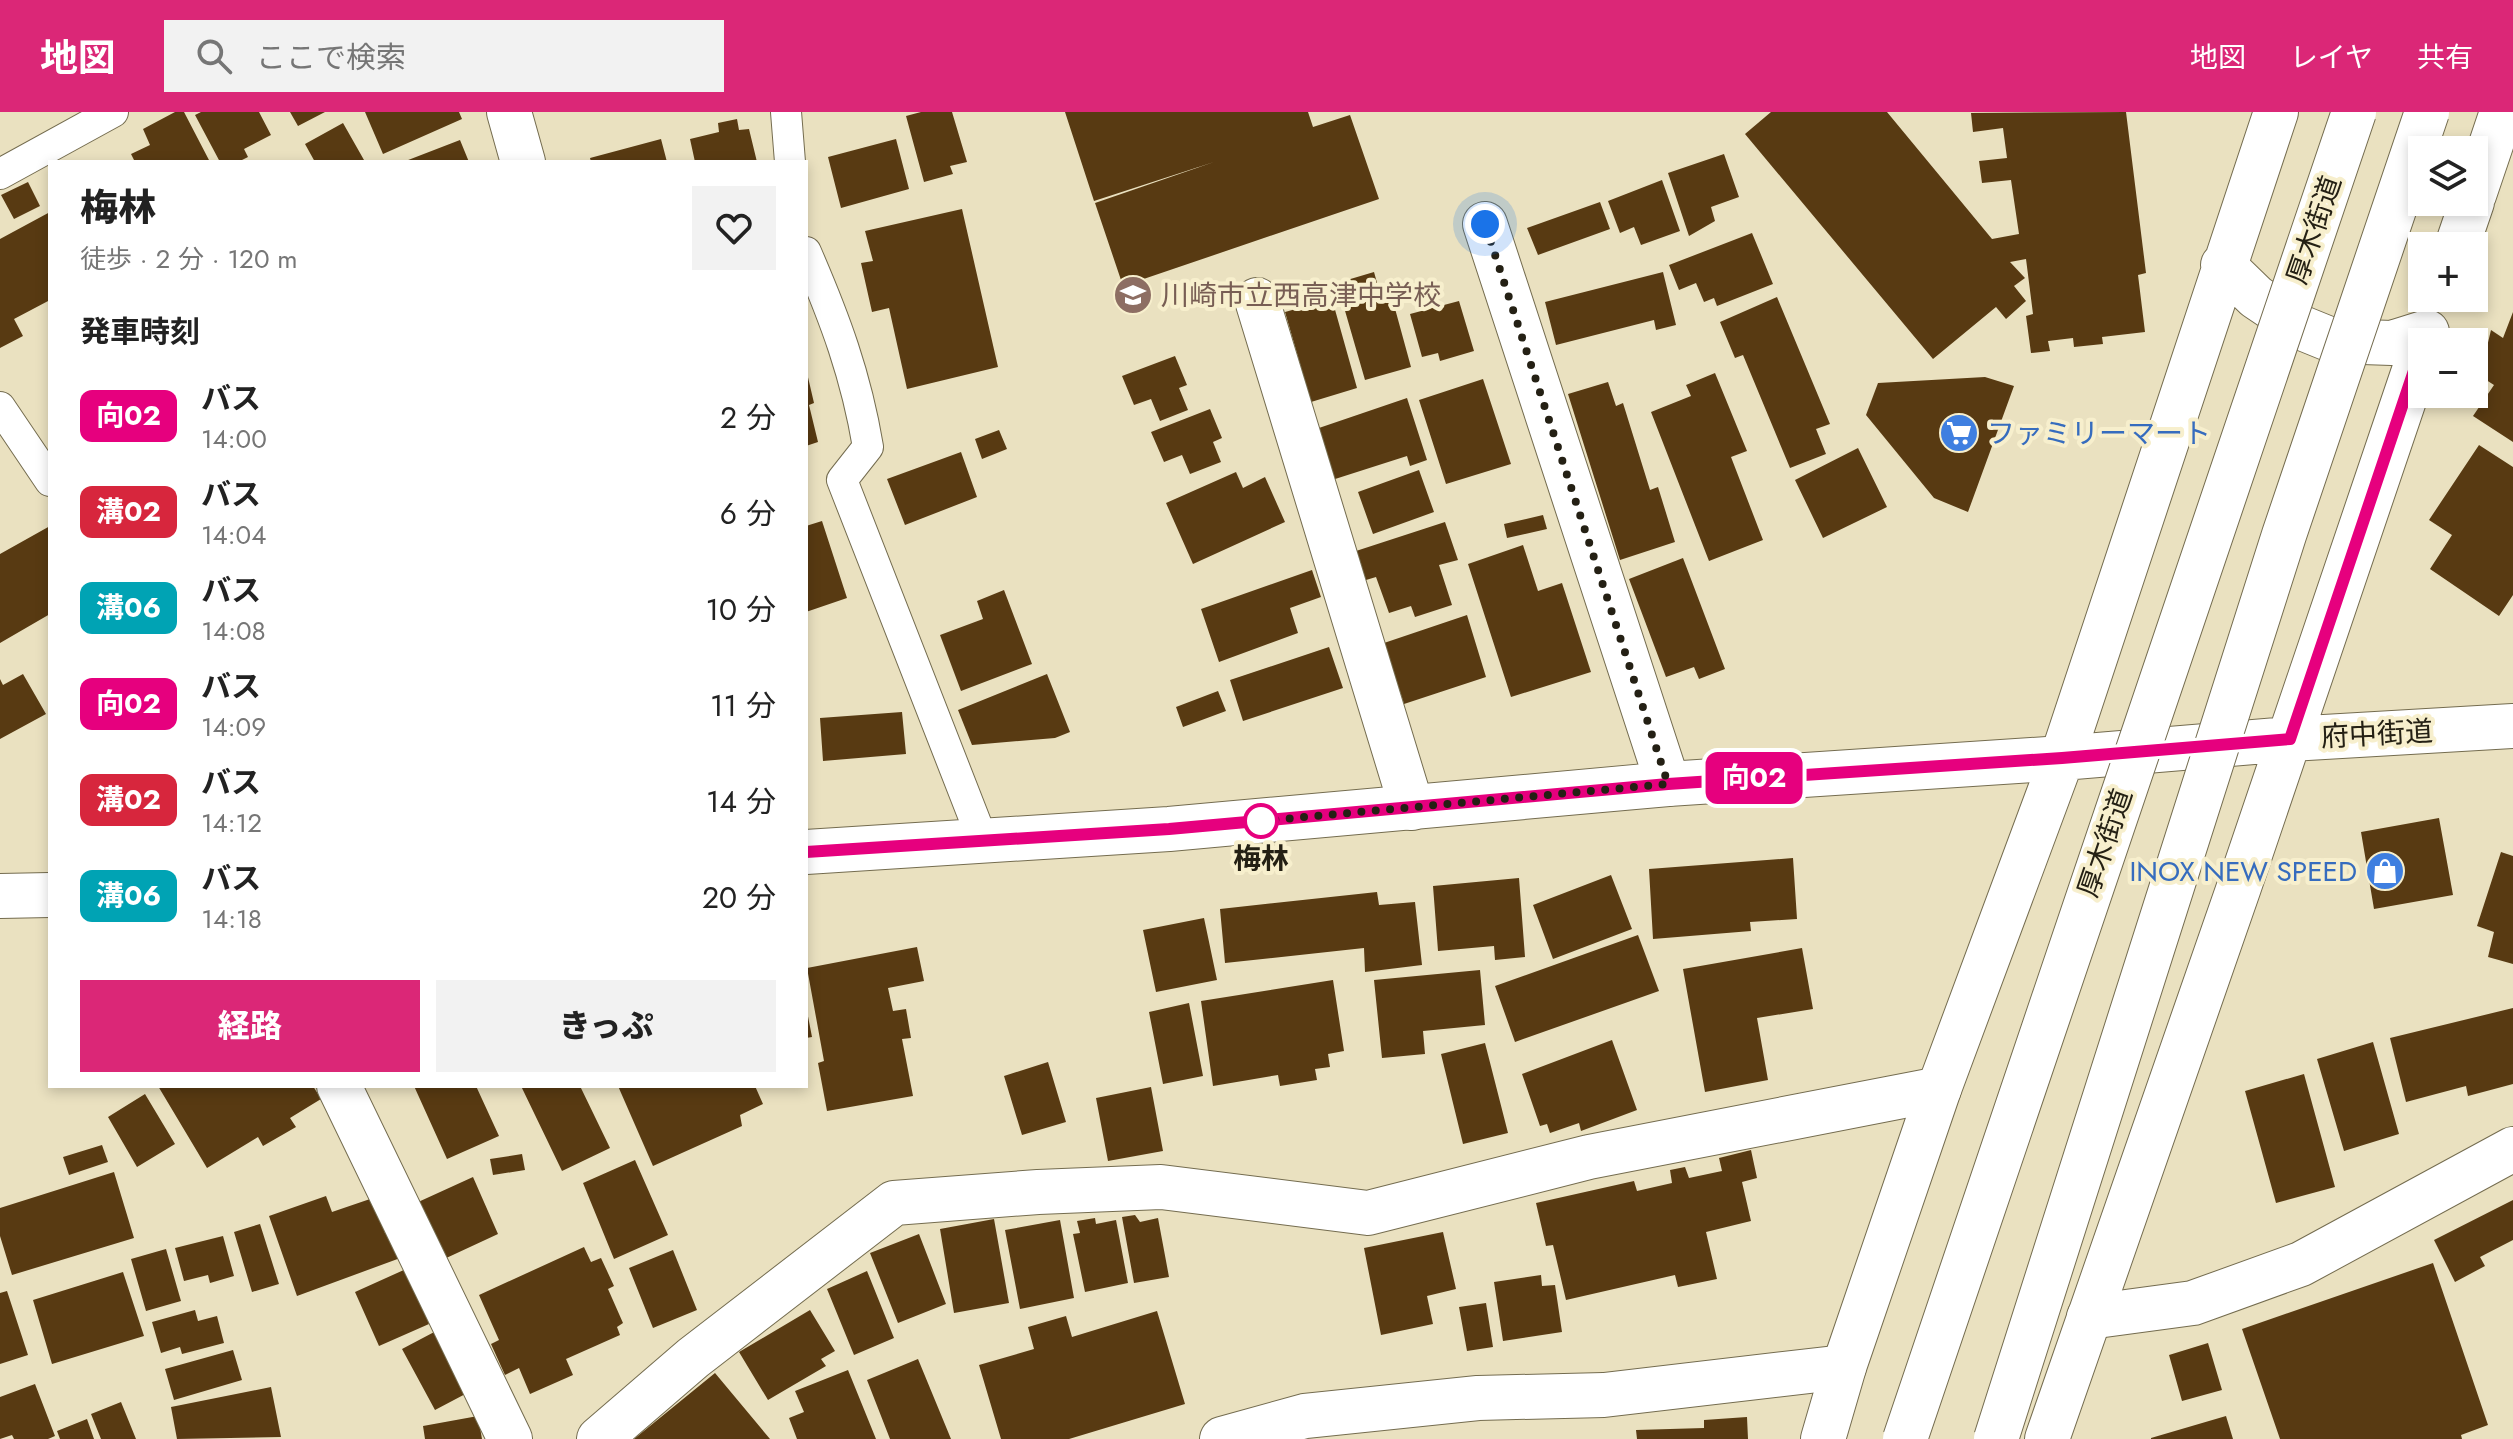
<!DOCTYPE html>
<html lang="ja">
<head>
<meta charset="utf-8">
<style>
	:root { --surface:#fff; --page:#f2f2f2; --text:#222; --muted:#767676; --accent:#db2777 }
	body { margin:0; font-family:Jost,"Noto Sans JP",sans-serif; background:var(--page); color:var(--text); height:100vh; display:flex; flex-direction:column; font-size:30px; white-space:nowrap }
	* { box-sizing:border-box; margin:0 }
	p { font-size:26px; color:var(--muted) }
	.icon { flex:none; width:44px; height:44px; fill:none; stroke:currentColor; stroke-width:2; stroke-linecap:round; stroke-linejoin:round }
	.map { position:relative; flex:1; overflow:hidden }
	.details { position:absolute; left:48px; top:48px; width:760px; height:928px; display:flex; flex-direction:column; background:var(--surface); border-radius:0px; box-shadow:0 4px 12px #0003 }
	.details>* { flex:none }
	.badge { padding:0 16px; border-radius:12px; font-size:28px; line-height:52px }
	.buttons { position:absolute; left:2408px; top:24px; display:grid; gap:16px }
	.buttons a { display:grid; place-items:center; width:80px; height:80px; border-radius:0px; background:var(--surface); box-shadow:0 4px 12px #0003; font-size:40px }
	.you { position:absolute; width:40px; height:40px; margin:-20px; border:6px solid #fff; border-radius:50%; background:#1a73e8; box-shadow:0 0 0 12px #1a73e833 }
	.map>.badge { position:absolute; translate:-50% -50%; box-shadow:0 0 0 4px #fff }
	h2 { padding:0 32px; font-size:30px; line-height:72px }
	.round { display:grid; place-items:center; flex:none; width:84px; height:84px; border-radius:0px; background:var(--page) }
	.head { display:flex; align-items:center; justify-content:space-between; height:136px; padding:0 32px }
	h1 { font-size:38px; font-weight:800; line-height:60px }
	.cta { display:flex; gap:16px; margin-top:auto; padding:16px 32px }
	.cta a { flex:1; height:92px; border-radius:0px; background:var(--accent); color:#fff; font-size:32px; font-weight:800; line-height:92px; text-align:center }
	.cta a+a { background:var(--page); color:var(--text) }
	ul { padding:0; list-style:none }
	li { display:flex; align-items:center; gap:24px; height:96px; padding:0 32px }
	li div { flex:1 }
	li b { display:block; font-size:30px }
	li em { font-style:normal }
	li .badge { min-width:88px; font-weight:700; text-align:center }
	header { display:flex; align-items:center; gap:48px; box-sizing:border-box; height:112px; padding:0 40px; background:var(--accent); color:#fff }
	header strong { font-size:38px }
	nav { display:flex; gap:44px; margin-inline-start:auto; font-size:28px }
	.search { width:560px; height:72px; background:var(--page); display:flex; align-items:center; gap:20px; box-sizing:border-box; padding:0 28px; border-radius:0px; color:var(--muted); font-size:30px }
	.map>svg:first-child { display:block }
	.building { fill:#583a12 }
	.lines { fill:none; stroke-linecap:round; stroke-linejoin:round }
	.service-casing { stroke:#746c4f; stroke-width:32 }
	.minor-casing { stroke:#746c4f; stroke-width:46 }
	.primary-casing { stroke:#746c4f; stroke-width:46 }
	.trunk-casing { stroke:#746c4f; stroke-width:46 }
	.service { stroke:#fff; stroke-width:30 }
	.minor { stroke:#fff; stroke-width:44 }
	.primary { stroke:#fff; stroke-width:44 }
	.trunk { stroke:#fff; stroke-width:44 }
	.trunk-bridge-casing { stroke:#746c4f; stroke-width:46; stroke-linecap:butt }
	.trunk-bridge { stroke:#fff; stroke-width:44 }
	.line-casing { stroke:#fff; stroke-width:18 }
	.line { stroke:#e6007e; stroke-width:12 }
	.walk { stroke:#242014; stroke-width:8; stroke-dasharray:0 14.4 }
	.stop-dot { fill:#fff; stroke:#e6007e; stroke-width:4 }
	.labels { text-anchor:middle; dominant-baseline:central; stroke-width:8; stroke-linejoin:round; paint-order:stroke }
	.street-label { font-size:28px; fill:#242014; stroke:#f7efcd }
	.education-label { font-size:28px; fill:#785e54; stroke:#f7efcd; text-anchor:start }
	.shop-label { font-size:28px; fill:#366cbe; stroke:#f7efcd; text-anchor:start }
	.stop-label { font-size:28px; font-weight:bold; fill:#242014; stroke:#f7efcd }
</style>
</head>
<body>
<header>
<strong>地図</strong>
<div class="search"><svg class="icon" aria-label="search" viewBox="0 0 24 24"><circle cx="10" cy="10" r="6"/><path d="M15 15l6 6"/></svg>ここで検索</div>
<nav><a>地図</a><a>レイヤ</a><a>共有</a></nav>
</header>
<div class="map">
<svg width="2513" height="1327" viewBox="0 0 2513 1327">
	<rect width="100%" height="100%" fill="#eae1c0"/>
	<path class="building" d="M175,0h9l26,50h-75l-4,-8 19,-9 -7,-16z
		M201,0h58l12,23 -27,14 4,8 -10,5h-18l-25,-47z
		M290,0h35l-27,14z
		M365,0h94l3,7 -79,35z
		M921,0h31l15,50 -17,4 3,8 -29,8 -18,-66z
		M1065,0h243l5,15 37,-12 29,84 -256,87 -28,-83 119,-41 -120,39z
		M1771,0h116l105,127 27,-5 -8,-54 -29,3 -3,-22 28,-3 -4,-30 -30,4 -2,-19 155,-1 20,161 -8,2 7,57 -43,5 1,7 -29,3 -1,-9 -25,3 2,10 -19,2 -5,-37 7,-2 -7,-55 -16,3 15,16 -11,8 12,15 -20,18 -10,-12 -63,52 -188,-225z
		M737,7l2,11 10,-1 8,33h-62l-5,-23 29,-7 -1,-9z
		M343,11l21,37 -49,2 -10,-18z
		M661,27l6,23h-76l-1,-4z
		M896,27l13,50 -68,19 -13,-51z
		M460,28l9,22h-66z
		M1724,42l15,43 -28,10 4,14 -26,15 -21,-63z
		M1662,68l18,51 -39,14 -7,-18 -14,6 -12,-32z
		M28,70l12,24 -26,13 -13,-24z
		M1600,90l10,27 -72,26 -11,-27z
		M962,97l36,158 -91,22 -18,-81 -17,4 -11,-49 12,-2 -8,-30z
		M50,100v88l-36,19 9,17 -23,12v-109z
		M1752,121l21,51 -56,22 -3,-8 -10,4 -8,-19 -17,7 -10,-25z
		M1374,160l7,25 10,-3 20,73 -46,13 -28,-97z
		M1663,160l13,53 -20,5 -2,-10 -98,25 -11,-43z
		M1777,185l53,127 -14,5 10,25 -36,14 -47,-113 -8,3 -15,-36z
		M1332,187l25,89 -46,14 -26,-90z
		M1459,189l15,50 -34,10 -2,-8 -16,4 -12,-43z
		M2513,200v130l-40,-26 21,-31 -14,-9 11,-46 12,8z
		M1175,244l12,29 -8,3 9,22 -28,11 -9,-22 -17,6 -12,-29z
		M807,261l7,30 -5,2 9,37 -12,4z
		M1715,261l32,78 -16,6 32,83 -54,21 -58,-149 40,-16 -5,-11z
		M1985,265l29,9 -46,126 -34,-14 -68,-83 12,-32z
		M1483,267l28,85 -65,20 -27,-84z
		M1608,270l8,24 7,-3 27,87 8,-3 17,55 -55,18 -52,-166z
		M1407,286l20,62 -17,6 -3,-10 -75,24 -16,-51z
		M1210,297l12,29 -9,4 8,20 -31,12 -8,-19 -18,7 -13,-30z
		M999,318l8,19 -25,10 -7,-20z
		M2479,333l34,22v128l-14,21 -69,-47 22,-34 -23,-15z
		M1858,336l29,59 -64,31 -28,-58z
		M961,340l16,45 -72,28 -18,-46z
		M1419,358l15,42 -61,22 -15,-42z
		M1236,360l7,16 22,-11 20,45 -92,42 -27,-61z
		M1543,403l4,14 -40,9 -3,-14z
		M822,409l25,77 -41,14v-86z
		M1445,410l13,38 -19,5 13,40 -37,12 -4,-11 -22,7 -13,-36 -10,3 -10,-29z
		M50,414v88l-50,29v-89z
		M1523,433l15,46 24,-8 29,89 -80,25 -43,-133z
		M1683,446l42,111 -26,10 -5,-12 -28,10 -37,-98z
		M1312,458l9,27 -31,11 8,25 -79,29 -18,-53z
		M1004,478l28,74 -71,27 -21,-56 43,-16 -6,-18z
		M1467,503l19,62 -82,27 -20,-61z
		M1329,535l14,41 -100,33 -13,-41z
		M23,562l23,40 -46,25v-60l3,6z
		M1047,562l23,58 -15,6 -83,7 -14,-35z
		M1218,579l8,20 -43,16 -7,-20z
		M902,600l4,42 -83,7 -3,-43z
		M2439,706l14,77 -79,14 -13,-77z
		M2501,740l12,4v108l-25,-7 6,-25 -17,-6z
		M1793,746l4,61 -47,3 1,9 -98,8 -4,-70z
		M1611,763l21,54 -79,30 -20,-54z
		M1519,766l6,79 -30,3 -1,-14 -56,5 -5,-65z
		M1377,780l2,13 36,-3 7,63 -57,7 -1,-24 -139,15 -5,-54z
		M1204,806l13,62 -61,12 -13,-62z
		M1638,823l21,56 -144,51 -20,-56z
		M917,835l7,34 -36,7 5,23 13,-2 5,29 -9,1 11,57 -86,15 -9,-48 6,-2 -17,-93z
		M1802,836l11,61 -56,9 11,62 -63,12 -22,-123z
		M1480,858l5,55 -62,6 2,23 -43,4 -8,-78z
		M1333,868l11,71 -16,3 2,13 -15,2 2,11 -37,6 -2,-11 -65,11 -12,-85z
		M1189,891l14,73 -40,8 -14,-72z
		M806,894l6,31 -6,1z
		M2513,896v76l-45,12 -2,-10 -60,16 -16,-64z
		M1612,928l25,70 -56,21 -2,-8 -29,10 -3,-9 -7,2 -18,-52z
		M2373,930l26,92 -55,17 -27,-92z
		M1485,931l23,90 -45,11 -22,-90z
		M1048,950l18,60 -44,13 -18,-59z
		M2304,962l31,113 -59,16 -31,-112z
		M158,974h155l8,13 -31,19 6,9 -33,19 -5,-9 -51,31z
		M414,974h62l23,50 -52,23z
		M521,974h59l30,62 -48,23z
		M618,974h137l8,18 -23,11 2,11 -89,40z
		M1151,975l12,64 -55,10 -12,-63z
		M145,982l30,50 -38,23 -29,-50z
		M102,1033l6,17 -39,13 -6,-18z
		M1751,1038l6,28 -15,4 9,39 -45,11 11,47 -39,8 -3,-12 -109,25 -13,-55 -7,1 -10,-43 98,-22 3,10 35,-8 -2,-13 15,-3 4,11 33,-7 -3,-13z
		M522,1042l3,16 -32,5 -3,-16z
		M635,1048l33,75 -54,24 -31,-76z
		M114,1060l20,66 -122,37 -12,-39v-28z
		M473,1065l25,57 -56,26 -26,-57z
		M326,1084l6,16 41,-14 12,35 9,-2 9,26 -106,39 -28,-80z
		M2513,1088v40l-33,17 5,9 -30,16 -21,-42z
		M1135,1103l5,7 18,-4 11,59 -35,6 -12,-66z
		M1095,1106l1,6 20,-4 12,63 -43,9 -12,-58 7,-1 -3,-12z
		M994,1107l15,84 -55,10 -14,-84z
		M1060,1108l14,78 -54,11 -15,-79z
		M260,1112l19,60 -27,8 -18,-60z
		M1443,1120l13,57 -29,7 6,28 -52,11 -17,-87z
		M919,1122l27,70 -48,19 -28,-70z
		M223,1124l11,40 -24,7 -2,-8 -24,6 -9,-33z
		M584,1135l7,15 10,-4 13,28 -6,3 15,34 -6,4 3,8 -54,24 7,16 -43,19 -11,-26 -14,7 -14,-31 8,-4 -20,-45z
		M166,1137l15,52 -35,10 -15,-52z
		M673,1138l24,60 -44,18 -24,-60z
		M2433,1151l55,162 -27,10 1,4h-182l-38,-110z
		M406,1157l23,55 -50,22 -24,-54z
		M867,1159l27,67 -40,17 -27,-66z
		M123,1160l21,64 -92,28 -19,-64z
		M1541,1163l1,11 13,-1 7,47 -59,9 -9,-59z
		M7,1179l21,64 -28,9v-71z
		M1486,1191l7,44 -26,4 -8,-44z
		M195,1198l3,11 19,-5 7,27 -42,11 -2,-7 -19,6 -9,-31z
		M810,1198l25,41 -14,8 5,7 -58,34 -29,-48z
		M1157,1199l28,93 -116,35h-68l-22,-74 55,-16 -6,-22 38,-11 6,21z
		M438,1218l33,61 -36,19 -33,-61z
		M2208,1231l14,47 -40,11 -13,-46z
		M233,1238l9,30 -68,20 -9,-31z
		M918,1247l33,80h-61l-23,-59z
		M848,1258l28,69h-79l-8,-21 15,-6 -9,-21z
		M715,1261l55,66h-136z
		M35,1272l20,52 -7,3h-34l-2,-4 -12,4v-42z
		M271,1275l10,50 -104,2 -6,-32z
		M121,1290l15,37h-35l-10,-25z
		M478,1304l4,23h-57l-2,-13z
		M2226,1304l7,23h-82v-1z
		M1747,1305l1,22h-111l-1,-9 68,-2v-8z
		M87,1307l7,20h-34l-3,-8z"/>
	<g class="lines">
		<defs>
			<path id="service" d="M786,0l4,50
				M0,62l113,-62
				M806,140c29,67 50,123 62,195l-26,33 141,361
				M0,295l50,74"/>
			<path id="minor" d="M509,0l14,50
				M1485,112l183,560
				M1257,188l155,508
				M339,974l171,353
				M2089,1205l104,-14 108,-39 212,-115
				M599,1327l94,-81 201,-155 144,-11 123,-5 207,26 221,-56 350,-68
				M1222,1327l83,-23 173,-18 126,-3 240,-28"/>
			<path id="primary" d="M806,740l363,-23 499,-45 394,-26
				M0,784l50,-1"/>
			<path id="trunk" d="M2474,83l28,-83
				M2457,134l15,-44
				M2223,153l33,32 46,31 32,13 58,2 35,-11
				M2062,646l228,-19 223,-13
				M1823,1327l21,-72 95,-278 123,-331 214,-646
				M2047,1327l192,-552 183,-540"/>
		</defs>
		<use href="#service" class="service-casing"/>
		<use href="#minor" class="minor-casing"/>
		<use href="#primary" class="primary-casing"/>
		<use href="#trunk" class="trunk-casing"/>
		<use href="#service" class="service"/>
		<use href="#minor" class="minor"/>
		<use href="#primary" class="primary"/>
		<use href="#trunk" class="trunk"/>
		<defs>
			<path id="trunk-bridge" d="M1905,1327l449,-1327
				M1996,1327l288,-904 143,-423"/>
		</defs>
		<use href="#trunk-bridge" class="trunk-bridge-casing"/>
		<use href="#trunk-bridge" class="trunk-bridge"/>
	</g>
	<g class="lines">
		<defs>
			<path id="line" d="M806,740l363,-23 499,-45 394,-26 228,-19 132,-392"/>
		</defs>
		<use href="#line" class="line-casing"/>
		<use href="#line" class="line"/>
		<path class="walk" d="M1261,709l407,-37 -183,-560"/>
	</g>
	<defs>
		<symbol id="school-disc" viewBox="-11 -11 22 22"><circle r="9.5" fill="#8d6e63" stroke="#f7efcd"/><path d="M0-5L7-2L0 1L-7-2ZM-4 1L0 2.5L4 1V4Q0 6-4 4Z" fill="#fff"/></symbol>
		<symbol id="supermarket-disc" viewBox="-11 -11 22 22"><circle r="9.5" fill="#3f7fe0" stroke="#f7efcd"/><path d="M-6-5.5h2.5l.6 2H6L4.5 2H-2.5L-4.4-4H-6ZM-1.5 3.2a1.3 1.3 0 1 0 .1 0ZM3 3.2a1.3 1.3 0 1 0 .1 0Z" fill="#fff"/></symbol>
		<symbol id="shop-disc" viewBox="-11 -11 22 22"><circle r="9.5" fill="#3f7fe0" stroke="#f7efcd"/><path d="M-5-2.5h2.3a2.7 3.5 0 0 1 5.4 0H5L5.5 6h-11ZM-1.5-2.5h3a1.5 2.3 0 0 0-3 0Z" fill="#fff"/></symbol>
	</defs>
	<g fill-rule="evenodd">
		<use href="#school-disc" x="1111" y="161" width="44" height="44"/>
		<use href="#supermarket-disc" x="1937" y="299" width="44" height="44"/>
		<use href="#shop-disc" x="2363" y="737" width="44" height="44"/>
	</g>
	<circle class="stop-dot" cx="1261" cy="709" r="16"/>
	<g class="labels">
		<g class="street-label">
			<text transform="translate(2314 118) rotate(-71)">厚木街道</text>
			<text transform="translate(2377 622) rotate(-3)">府中街道</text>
			<text transform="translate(2105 731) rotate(-71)">厚木街道</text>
		</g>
		<g class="education-label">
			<text x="1161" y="183">川崎市立西高津中学校</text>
		</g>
		<g class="shop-label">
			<text x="1987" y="321">ファミリーマート</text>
			<text x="2357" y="759" text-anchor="end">INOX NEW SPEED</text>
		</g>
		<g class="stop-label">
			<text x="1261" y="746">梅林</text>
		</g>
	</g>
</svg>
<div class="buttons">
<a><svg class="icon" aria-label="layers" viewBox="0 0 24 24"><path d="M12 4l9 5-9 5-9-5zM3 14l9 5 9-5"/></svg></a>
<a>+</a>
<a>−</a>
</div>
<div class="you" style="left:1485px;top:112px"></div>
<b class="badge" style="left:1754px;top:666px;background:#e6007e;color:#fff">向02</b>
<section class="details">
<div class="head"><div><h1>梅林</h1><p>徒歩 · 2 分 · 120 m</p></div><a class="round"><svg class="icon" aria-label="heart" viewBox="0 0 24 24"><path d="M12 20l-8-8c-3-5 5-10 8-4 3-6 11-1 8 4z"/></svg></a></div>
<h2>発車時刻</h2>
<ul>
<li><span class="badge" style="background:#e6007e;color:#fff">向02</span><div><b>バス</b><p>14:00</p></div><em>2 分</em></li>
<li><span class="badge" style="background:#d7263d;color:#fff">溝02</span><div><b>バス</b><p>14:04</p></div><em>6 分</em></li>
<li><span class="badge" style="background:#00a3b4;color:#fff">溝06</span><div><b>バス</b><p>14:08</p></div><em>10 分</em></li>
<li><span class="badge" style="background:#e6007e;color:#fff">向02</span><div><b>バス</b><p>14:09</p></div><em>11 分</em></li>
<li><span class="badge" style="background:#d7263d;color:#fff">溝02</span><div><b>バス</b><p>14:12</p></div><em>14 分</em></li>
<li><span class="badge" style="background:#00a3b4;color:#fff">溝06</span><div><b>バス</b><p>14:18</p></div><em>20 分</em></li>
</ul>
<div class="cta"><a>経路</a><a>きっぷ</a></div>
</section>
</div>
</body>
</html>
